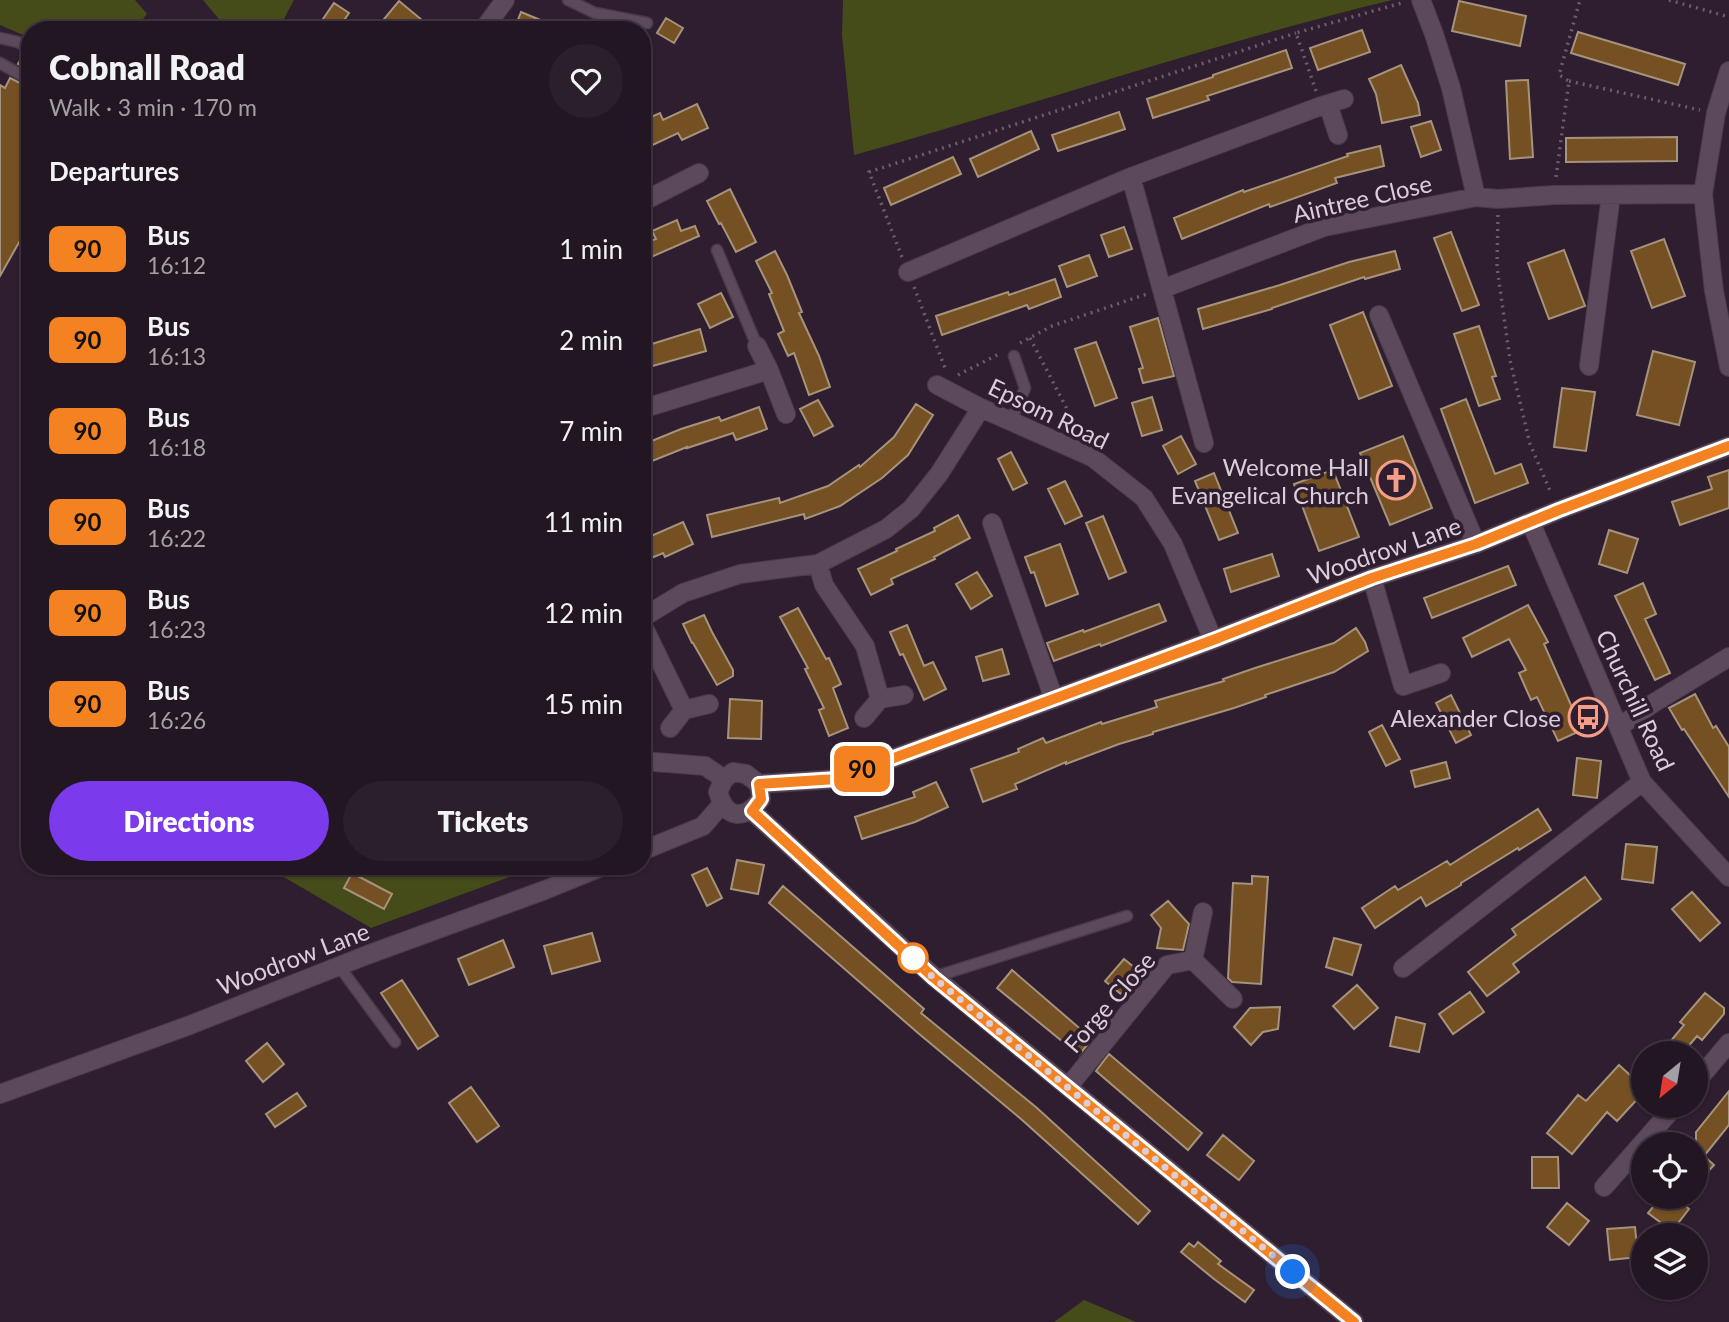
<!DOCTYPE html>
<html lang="en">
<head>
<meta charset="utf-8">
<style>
	:root { --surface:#231623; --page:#2b1f2b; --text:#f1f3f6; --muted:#a39fa6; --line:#403541; --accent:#7c3aed }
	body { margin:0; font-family:Lato,sans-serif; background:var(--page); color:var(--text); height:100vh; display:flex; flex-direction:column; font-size:26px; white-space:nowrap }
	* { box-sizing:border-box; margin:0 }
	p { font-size:23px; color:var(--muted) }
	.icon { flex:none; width:38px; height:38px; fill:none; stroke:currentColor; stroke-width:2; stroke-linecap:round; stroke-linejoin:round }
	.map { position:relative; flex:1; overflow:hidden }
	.details { position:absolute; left:21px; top:21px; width:630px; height:854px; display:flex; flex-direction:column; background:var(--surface); border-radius:28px; box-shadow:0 2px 5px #0004,0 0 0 2px var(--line) }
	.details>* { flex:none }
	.badge { padding:0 14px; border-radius:10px; font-size:24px; line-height:46px }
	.needle { width:46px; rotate:210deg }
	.tools { position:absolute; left:1631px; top:1041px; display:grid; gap:14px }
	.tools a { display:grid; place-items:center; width:77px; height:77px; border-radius:50%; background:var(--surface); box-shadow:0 2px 5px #0004,0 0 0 2px var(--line); font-size:35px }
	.you { position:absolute; width:35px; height:35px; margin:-18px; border:5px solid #fff; border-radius:50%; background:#1a73e8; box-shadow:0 0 0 10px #1a73e833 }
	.map>.badge { position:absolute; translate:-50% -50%; box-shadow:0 0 0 4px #fff }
	h2 { padding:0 28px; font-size:26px; line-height:63px }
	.round { display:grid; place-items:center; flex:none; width:74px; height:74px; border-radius:37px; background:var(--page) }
	.headline { display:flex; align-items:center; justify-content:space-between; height:119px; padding:0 28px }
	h1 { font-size:33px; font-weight:800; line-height:52px }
	.button { display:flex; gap:14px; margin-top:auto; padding:14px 28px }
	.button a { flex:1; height:80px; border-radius:42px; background:var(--accent); color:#fff; font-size:28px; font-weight:800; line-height:80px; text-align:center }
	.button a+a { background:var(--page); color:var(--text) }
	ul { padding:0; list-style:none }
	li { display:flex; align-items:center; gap:21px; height:91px; padding:0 28px }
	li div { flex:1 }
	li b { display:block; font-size:26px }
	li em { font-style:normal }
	li .badge { min-width:77px; font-weight:700; text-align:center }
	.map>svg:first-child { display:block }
	.green { fill:#454c19 }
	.building { fill:#745022; stroke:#a6937c; stroke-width:2 }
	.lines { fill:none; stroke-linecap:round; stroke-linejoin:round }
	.service-casing { stroke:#4a3b49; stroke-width:13 }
	.minor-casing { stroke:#4a3b49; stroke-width:20 }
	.tertiary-casing { stroke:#4a3b49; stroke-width:20 }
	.path { stroke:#6c5d6b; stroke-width:3.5; stroke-dasharray:2 5; stroke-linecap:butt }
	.service { stroke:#5d495c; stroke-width:10 }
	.minor { stroke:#5d495c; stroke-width:18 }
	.tertiary { stroke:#5d495c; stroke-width:18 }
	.line-casing { stroke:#fff; stroke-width:16 }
	.line { stroke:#f58220; stroke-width:10 }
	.walk { stroke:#daced9; stroke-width:7; stroke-dasharray:0 12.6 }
	.stop-dot { fill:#fff; stroke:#f58220; stroke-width:3.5 }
	.labels { text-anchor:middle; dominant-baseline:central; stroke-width:7; stroke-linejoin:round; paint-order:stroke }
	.street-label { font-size:24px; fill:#daced9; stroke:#2f1e2f }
	.poi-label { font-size:24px; fill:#daced9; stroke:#2f1e2f; text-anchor:end }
</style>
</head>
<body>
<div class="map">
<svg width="1729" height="1322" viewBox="0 0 1729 1322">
	<rect width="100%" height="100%" fill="#2f1e2f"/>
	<path class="green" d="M0,0h135l12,14 -13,16h-104v8l-30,-13z
		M203,0h91l-16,30h-50z
		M843,0h549c-181,44 -358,105 -538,155l-12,-120z
		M265,866h274l-168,62z
		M1084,1300l52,22h-82z"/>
	<path class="building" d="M399,1l35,29h-36l-14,-11z
		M1459,1l67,15 -6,30 -68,-15z
		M334,3l15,10 -11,16 -15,-10z
		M521,12l41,17v1h-48z
		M666,18l17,10 -9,15 -17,-10z
		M1362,30l8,22 -52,18 -8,-22z
		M1578,32l107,32 -7,21 -107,-32z
		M1286,50l6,18 -85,28 2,4 -56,18 -6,-19 66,-22v-2z
		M24,54l6,3v14l-12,-7z
		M1401,65l17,38 2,12 -38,8 -6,-29 -7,-15z
		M10,78l20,10v135l-30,53v-191l5,3z
		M1528,80l5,77 -23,2 -4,-78z
		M697,104l11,24 -26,12 -4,-7 -36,17v-29l18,-8 3,7z
		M1119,112l6,17 -67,22 -6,-16z
		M1431,121l10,29 -20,7 -10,-30z
		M1031,131l8,18 -61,28 -8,-18z
		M1677,137v24l-111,1v-24z
		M1380,146l4,20 -49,12 2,5 -67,24 -1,-3 -87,35 -8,-21 69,-28 1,2 104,-36 -1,-2z
		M953,157l8,17 -70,31 -7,-17z
		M730,189l26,53 -20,10 -15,-29 -2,1 -12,-23z
		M677,220l4,11 14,-5 4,10 -57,25v-17l14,-5 -4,-8z
		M1124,227l8,22 -23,8 -8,-22z
		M1451,232l28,73 -17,6 -28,-73z
		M1664,239l21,57 -33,12 -21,-57z
		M1564,250l21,56 -36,13 -21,-56z
		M775,251l12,24 15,37 -3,1 20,43 11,31 -21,8 -15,-42 -6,3 -10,-22 6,-3 -15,-37 3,-1 -16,-32z
		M1395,251l5,18 -35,10 -1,-2 -92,31v1l-69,20 -5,-20 82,-24 69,-23z
		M1089,255l8,21 -30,11 -8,-21z
		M1055,279l6,18 -32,12 -2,-4 -85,30 -6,-19 72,-24 1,3z
		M721,293l12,24 -23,11 -12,-24z
		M1363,312l29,74 -33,13 -29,-74z
		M1158,318l16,58 -31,7 -4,-14 4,-1 -13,-41z
		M1479,326l17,50 -4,1 8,22 -21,7 -25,-72z
		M700,329l6,22 -64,18v-22z
		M1096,342l21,56 -22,8 -20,-57z
		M1653,351l42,11 -16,63 -42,-10z
		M1562,388l33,4 -9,59 -32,-4z
		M1152,397l10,33 -20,6 -10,-33z
		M1466,399l29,75 26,-10 7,19 -53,20 -34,-94z
		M818,400l15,26 -19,10 -14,-27z
		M916,404l17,11 -25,40 -26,23 -42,28 -35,13 -1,-5 -92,23 -5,-22 72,-17 1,5 48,-17 31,-21 1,2 34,-30z
		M759,407l8,22 -31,11 -3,-7 -46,15v-1l-45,18v-20l39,-16 38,-12 2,4z
		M1181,436l15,28 -18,10 -15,-28z
		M1403,436l29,72 -42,17 -30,-72z
		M1011,452l16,31 -14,7 -15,-31z
		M1333,470l26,67 -40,14 -25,-67z
		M1729,470v38l-49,17 -8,-23 40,-13 -4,-12z
		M1214,473l24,60 -19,7 -24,-59z
		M1065,481l17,35 -17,8 -17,-35z
		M958,515l12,23 -36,19 1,2 -44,20 2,5 -22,11 -13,-26 39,-18 -1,-2 39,-18 -1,-3z
		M1103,516l23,56 -17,7 -23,-56z
		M683,522l10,22 -28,13 -2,-4 -21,9v-22z
		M1609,530l29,9 -11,34 -28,-9z
		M1060,544l18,50 -32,12 -12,-34 -3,1 -6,-16z
		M1272,554l7,22 -48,16 -7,-23z
		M1508,566l8,19 -84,33 -8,-20z
		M977,572l15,24 -21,13 -15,-25z
		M1643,583l13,31 -11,5 25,54 -15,7 -40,-84z
		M1159,604l7,17 -65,25 -1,-2 -46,17 -7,-18 36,-13 1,2z
		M1528,605l20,37 -4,2 38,86 -24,11 -21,-44 -6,3 -12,-27 7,-3 -17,-31 -37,18 -9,-19z
		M798,608l28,51 3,-1 12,26 -8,4 15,40 -19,8 -10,-26 5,-2 -19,-39 3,-1 -28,-51z
		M704,615l8,17 21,38v6l-16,9 -24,-42h-1l-9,-19z
		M907,625l17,41 9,-4 13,27 -22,11 -21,-46 -3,1 -10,-23z
		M1356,628l9,14 3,9 -34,21 -69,23 1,2 -32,11 -81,24v2l-34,10 -53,20v-2l-51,22 2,5 -34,13 -12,-33 48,-17 -1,-3 25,-11 3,5 55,-21 1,2 55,-17 -2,-6 69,-20 -1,-2 32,-11 79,-25z
		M1002,649l7,25 -26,7 -7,-24z
		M1695,694l18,34 3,-2 13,21v50l-45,-68 -2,1 -13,-22z
		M1451,695l20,40 -15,8 -20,-40z
		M730,699l32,2 -1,38 -33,-1z
		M1382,725l18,34 -14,7 -17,-34z
		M1577,758l24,3 -4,37 -24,-3z
		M1446,762l4,16 -35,9 -4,-16z
		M936,782l12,25 -33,15 -53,17 -7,-22 60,-20 -2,-5z
		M1538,809l13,21 -32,20 -1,-2 -57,35v2l-35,21 -5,-9 -46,31 -13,-20 33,-22 3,4 49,-29 3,4z
		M1626,844l31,3 -4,36 -31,-4z
		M737,860l27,5 -6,29 -27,-5z
		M707,868l15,30 -15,8 -15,-31z
		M352,873l40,21 -8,15 -40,-21z
		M1252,876l16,1 -7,107 -29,-2 -4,-4 5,-95 19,1z
		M1585,877l16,22 -88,65 6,8 -32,24 -19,-24 48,-37 -4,-6z
		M783,886l141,123 -3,4 116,95 113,103 -12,13 -117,-105 -103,-86 -149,-130z
		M1692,892l28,31 -20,18 -28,-32z
		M1168,901l21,23 -6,26 -26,-2 4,-20 -10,-13z
		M592,933l8,28 -48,13 -8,-28z
		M1334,938l27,7 -9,30 -26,-8z
		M503,940l11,27 -45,18 -11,-26z
		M1124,959l16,13 -19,22 -16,-13z
		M1012,970l80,69 -13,16 -82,-67z
		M402,980l36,56 -20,13 -37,-56z
		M1357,985l21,23 -24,21 -21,-23z
		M1470,992l14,20 -31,22 -14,-20z
		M1705,993l19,15v6l-22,26 -5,-4 -15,18h-22l24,-29 -4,-3z
		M1280,1007l-2,22 -15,3 -12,13 -17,-18 16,-19z
		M1396,1017l29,7 -6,28 -29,-6z
		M267,1043l17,21 -21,18 -17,-21z
		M1109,1054l93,79 -14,17 -92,-79z
		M1619,1065l24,22v6l-26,28 -10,-9 -35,42 -25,-21 31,-38 8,6z
		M471,1087l28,39 -22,16 -28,-39z
		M1729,1091v34l-25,31 10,9 -18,20v-53z
		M297,1093l9,13 -31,21 -9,-13z
		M1223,1135l31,26 -15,19 -32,-25z
		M1532,1157h26l1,31h-27z
		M1661,1197h13l15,12 -17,22 -24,-18z
		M1567,1203l22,18 -20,24 -22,-18z
		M1635,1227l3,30 -28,3 -3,-31z
		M1198,1242l23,19 -3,3 36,26 -9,12 -31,-23 -33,-27 8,-9 5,4z"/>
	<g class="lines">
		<defs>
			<path id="service" d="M568,0l27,13 52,10
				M0,38l18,4 12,7
				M0,63l30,17
				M717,250l40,96
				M1011,421l14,-33 -11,-32
				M339,966l56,76
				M934,977l193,-61"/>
			<path id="minor" d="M1421,0l13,34 17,54 25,109
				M483,30l22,-30
				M1729,71l-13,42 -13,81 11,97 15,76
				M1328,104l10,31
				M1131,177l73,266
				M642,202l57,-29
				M908,272l223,-95 190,-71 23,-7
				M1162,289l162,-62 152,-30 22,2 56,-4 149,-1
				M1379,315l97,229
				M757,346l12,24
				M1589,366l22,-171
				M937,385l44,23 111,49 52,41 29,46 40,96
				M642,409l127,-39 17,44
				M992,523l62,176
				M1531,523l111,259 87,95
				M818,564l6,21 41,61 15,53
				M1372,578l31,108 38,-13
				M642,618l41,-25 57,-19 78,-10 68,-35 25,-20 28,-35 42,-66
				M642,624l42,86
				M864,718l16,-19 24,-4
				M1619,727l33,-23 77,-47
				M670,728l14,-18 25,-6
				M642,761l63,5 19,13
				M752,811l182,166 420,345
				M1203,912l-10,48 40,39
				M1403,968l239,-186
				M1696,1082l33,-39
				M1068,1087l99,-122 26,-5
				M1604,1187l71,-81"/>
			<path id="tertiary" d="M759,784l2,15c-17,22 -35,20 -43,-7l6,-13 9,-7 13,2 13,10 78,-5 376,-139 159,-62 104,-34 83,-34 170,-64
				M642,851l61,-25 19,-22
				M0,1094l190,-69 177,-70 178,-65 59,-24"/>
		</defs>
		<use href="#service" class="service-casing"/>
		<use href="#minor" class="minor-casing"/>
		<use href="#tertiary" class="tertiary-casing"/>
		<path class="path" d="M1669,0l60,17
			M1569,81l131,29
			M1316,91l-20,-58 109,-31
			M1556,177l13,-96 -10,-6 21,-75
			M1498,215l-1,52 13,93 20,84 21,49
			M902,257l-33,-85 427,-139
			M914,287l31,81
			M1030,338l48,92
			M1020,343l32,-17 95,-32
			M958,375l43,-22"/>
		<use href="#service" class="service"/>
		<use href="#minor" class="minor"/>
		<use href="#tertiary" class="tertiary"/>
	</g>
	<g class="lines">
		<defs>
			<path id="line" d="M1354,1322l-420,-344 -182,-167 9,-12 -2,-15 78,-5 376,-139 159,-62 104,-34 83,-34 170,-64"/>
		</defs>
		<use href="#line" class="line-casing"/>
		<use href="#line" class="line"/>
		<path class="walk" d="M913,958l21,20 359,294"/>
	</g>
	<defs>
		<symbol id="church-ring" viewBox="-11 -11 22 22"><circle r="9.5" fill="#2f1e2f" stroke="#f49e87" stroke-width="1.5"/><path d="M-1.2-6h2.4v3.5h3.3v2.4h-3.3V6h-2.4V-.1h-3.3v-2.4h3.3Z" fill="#f49e87"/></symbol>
		<symbol id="bus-ring" viewBox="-11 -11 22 22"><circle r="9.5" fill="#2f1e2f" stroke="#f49e87" stroke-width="1.5"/><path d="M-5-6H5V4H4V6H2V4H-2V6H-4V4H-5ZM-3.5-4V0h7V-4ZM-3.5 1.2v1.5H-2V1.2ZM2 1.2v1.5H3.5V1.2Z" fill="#f49e87"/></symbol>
	</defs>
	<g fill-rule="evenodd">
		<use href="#church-ring" x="1374" y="458" width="44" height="44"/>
		<use href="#bus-ring" x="1566" y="695" width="44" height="44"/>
	</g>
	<circle class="stop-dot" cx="913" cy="958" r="14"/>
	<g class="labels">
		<g class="street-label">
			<text transform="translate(1362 198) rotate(-13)">Aintree Close</text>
			<text transform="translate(1049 413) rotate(26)">Epsom Road</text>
			<text transform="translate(1384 550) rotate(-19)">Woodrow Lane</text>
			<text transform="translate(1636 700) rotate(65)">Churchill Road</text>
			<text transform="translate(293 958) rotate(-21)">Woodrow Lane</text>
			<text transform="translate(1109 1002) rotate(-49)">Forge Close</text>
		</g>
		<g class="poi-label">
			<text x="1369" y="466">Welcome Hall<tspan x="1369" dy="28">Evangelical Church</tspan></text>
			<text x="1561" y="717">Alexander Close</text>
		</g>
	</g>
</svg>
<div class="tools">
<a><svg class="needle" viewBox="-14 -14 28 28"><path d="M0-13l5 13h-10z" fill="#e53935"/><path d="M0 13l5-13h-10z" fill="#a39fa6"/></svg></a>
<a><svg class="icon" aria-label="locate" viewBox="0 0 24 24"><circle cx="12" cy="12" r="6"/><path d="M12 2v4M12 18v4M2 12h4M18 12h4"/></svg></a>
<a><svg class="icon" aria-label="layers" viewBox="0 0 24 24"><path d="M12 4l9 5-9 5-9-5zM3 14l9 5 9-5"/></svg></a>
</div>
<div class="you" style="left:1293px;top:1272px"></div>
<b class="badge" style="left:862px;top:769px;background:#f58220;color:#111">90</b>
<section class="details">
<div class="headline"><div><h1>Cobnall Road</h1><p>Walk · 3 min · 170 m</p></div><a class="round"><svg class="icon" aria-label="heart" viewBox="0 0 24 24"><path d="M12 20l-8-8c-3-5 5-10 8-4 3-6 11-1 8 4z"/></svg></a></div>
<h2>Departures</h2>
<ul>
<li><span class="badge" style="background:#f58220;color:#111">90</span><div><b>Bus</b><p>16:12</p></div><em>1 min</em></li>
<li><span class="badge" style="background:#f58220;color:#111">90</span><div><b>Bus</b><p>16:13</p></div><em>2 min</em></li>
<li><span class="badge" style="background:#f58220;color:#111">90</span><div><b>Bus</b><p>16:18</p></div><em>7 min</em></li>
<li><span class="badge" style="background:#f58220;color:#111">90</span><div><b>Bus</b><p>16:22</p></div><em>11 min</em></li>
<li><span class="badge" style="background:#f58220;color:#111">90</span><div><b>Bus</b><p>16:23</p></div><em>12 min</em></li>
<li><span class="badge" style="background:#f58220;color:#111">90</span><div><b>Bus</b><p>16:26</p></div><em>15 min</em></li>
</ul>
<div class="button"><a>Directions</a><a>Tickets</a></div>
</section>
</div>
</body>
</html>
